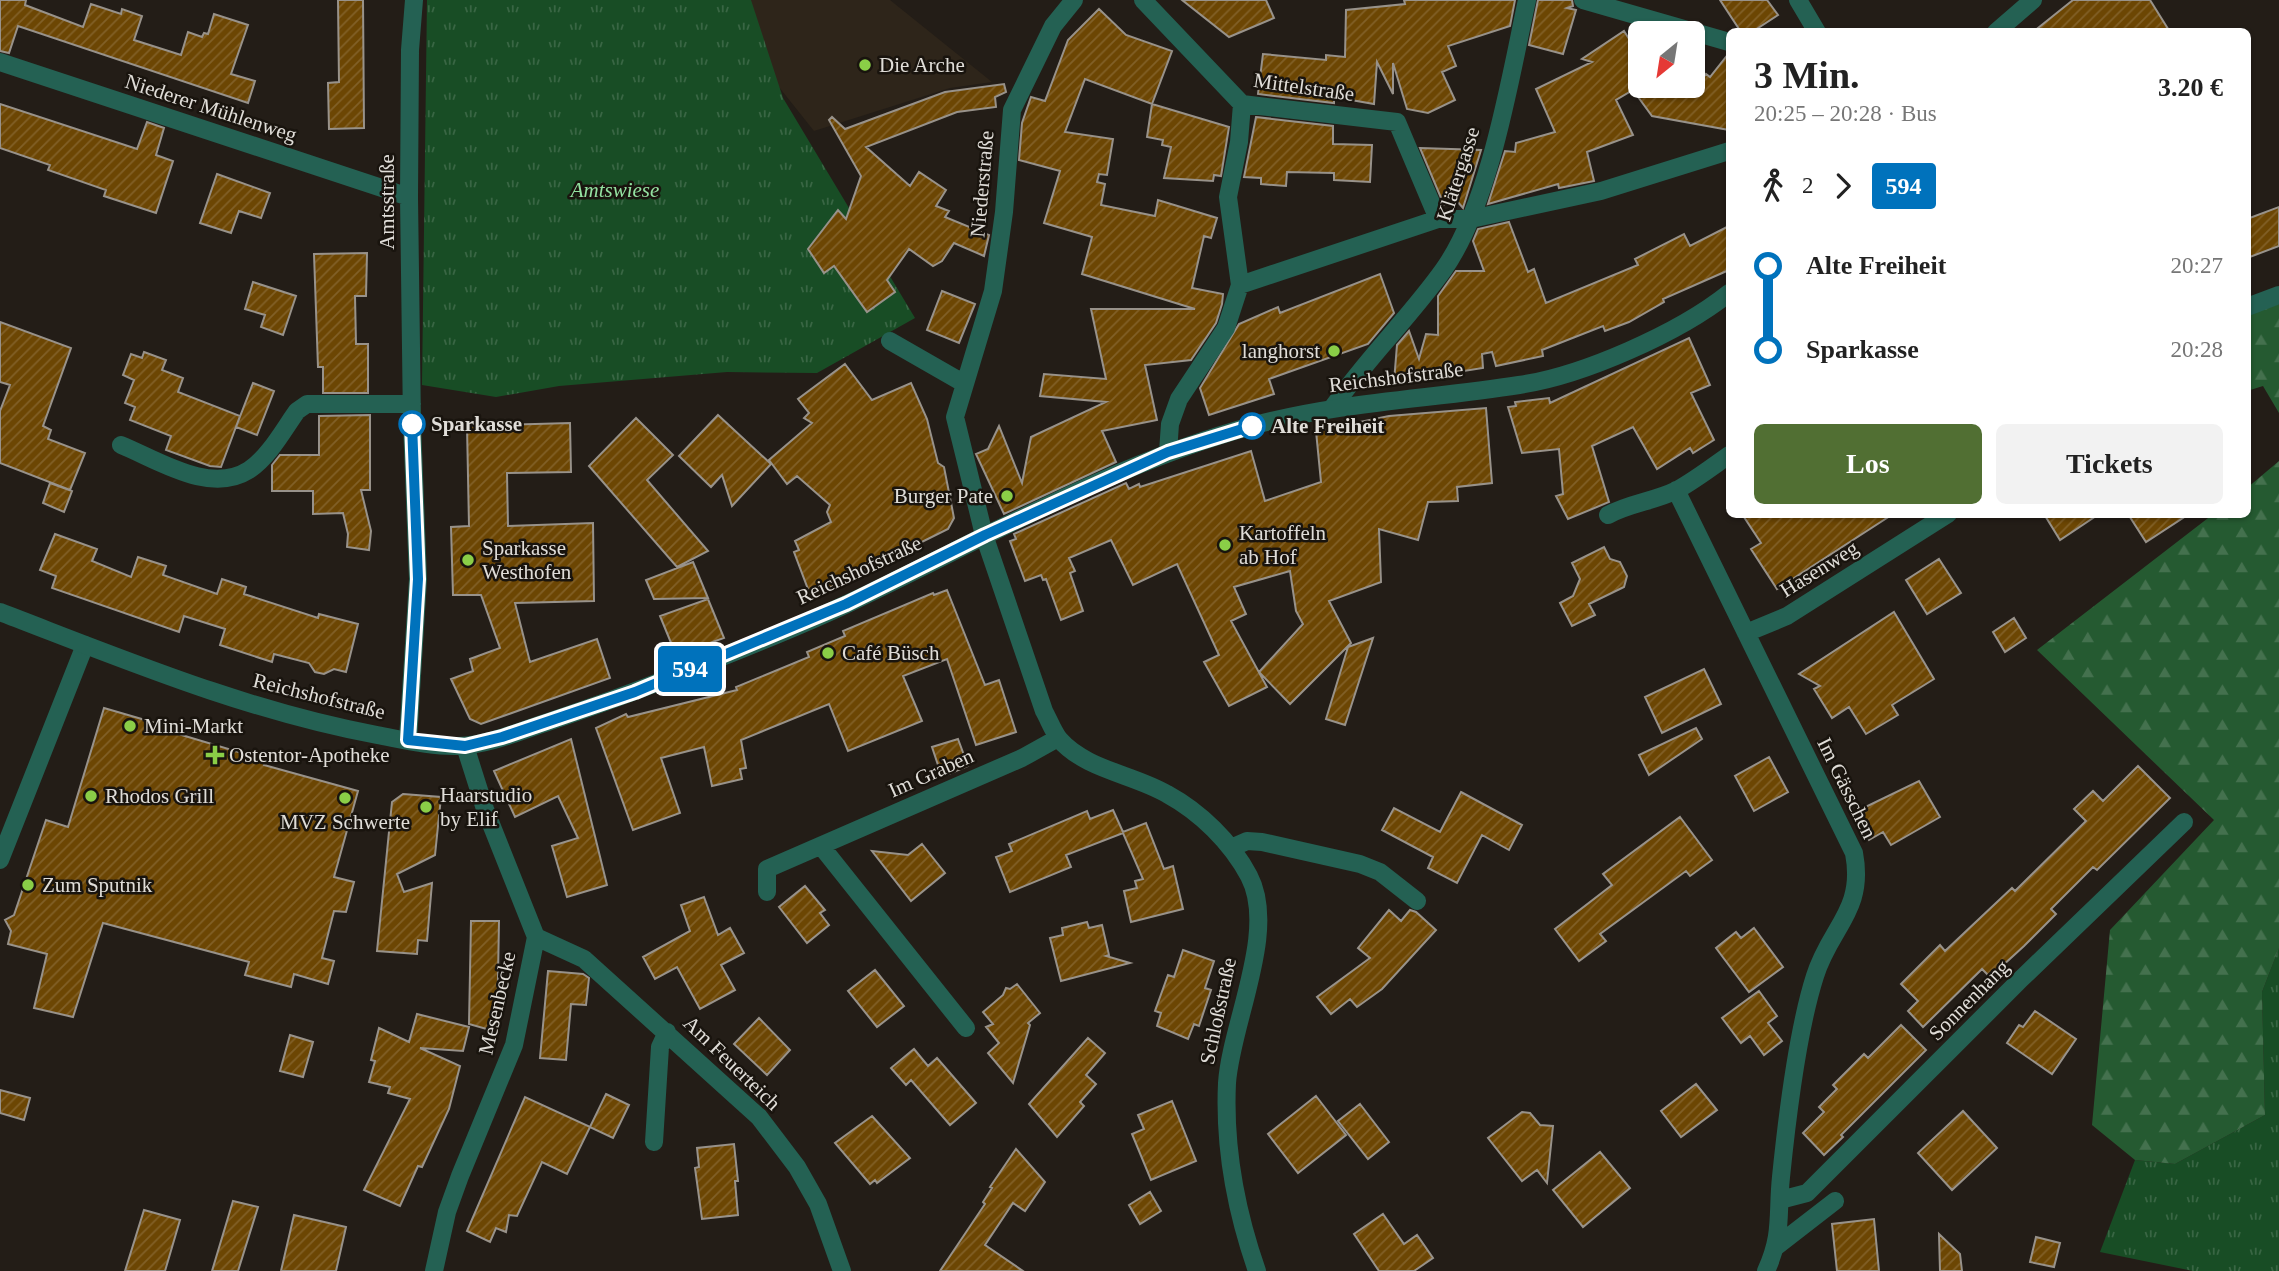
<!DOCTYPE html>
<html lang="de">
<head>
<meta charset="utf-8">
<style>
	:root { --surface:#fff; --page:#f2f2f2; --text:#222; --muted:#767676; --accent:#516f33 }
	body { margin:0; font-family:Georgia,serif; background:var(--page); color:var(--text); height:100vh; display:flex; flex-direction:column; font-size:26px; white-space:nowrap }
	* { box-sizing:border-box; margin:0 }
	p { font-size:23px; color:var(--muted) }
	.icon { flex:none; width:38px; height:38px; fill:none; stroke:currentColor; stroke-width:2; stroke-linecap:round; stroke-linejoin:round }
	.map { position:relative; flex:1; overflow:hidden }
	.sheet { position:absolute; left:1726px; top:28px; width:525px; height:490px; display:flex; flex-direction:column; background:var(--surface); border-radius:10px; box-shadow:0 2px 5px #0004 }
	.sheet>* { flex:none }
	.badge { padding:0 14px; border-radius:5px; font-size:24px; line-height:46px }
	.needle { width:46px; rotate:210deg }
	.buttons { position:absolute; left:1628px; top:21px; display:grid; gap:14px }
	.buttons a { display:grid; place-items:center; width:77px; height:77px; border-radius:10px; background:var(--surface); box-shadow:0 2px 5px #0004; font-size:35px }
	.map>.badge { position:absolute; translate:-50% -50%; box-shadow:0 0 0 4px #fff }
	.legs { display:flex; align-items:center; gap:10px; height:77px; padding:0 28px; font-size:23px }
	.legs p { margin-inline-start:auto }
	.headline { display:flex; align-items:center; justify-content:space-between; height:119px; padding:0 28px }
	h1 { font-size:38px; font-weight:800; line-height:52px }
	.cta { display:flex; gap:14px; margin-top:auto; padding:14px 28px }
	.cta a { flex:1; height:80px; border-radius:10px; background:var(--accent); color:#fff; font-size:28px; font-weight:800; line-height:80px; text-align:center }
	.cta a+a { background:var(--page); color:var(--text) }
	ul { padding:0 28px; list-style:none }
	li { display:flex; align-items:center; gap:24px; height:84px; font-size:26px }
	li i { display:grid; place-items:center; width:10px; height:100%; margin:0 9px; background:currentColor }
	li i::after { content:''; width:18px; height:18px; margin:-9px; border:5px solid; border-radius:50%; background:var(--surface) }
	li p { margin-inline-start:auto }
	li:first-child i { background:linear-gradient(#0000 50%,currentColor 0) }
	li:last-child i { background:linear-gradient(currentColor 50%,#0000 0) }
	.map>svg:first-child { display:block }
	.built { fill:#2e251a }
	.grass { fill:url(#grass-tufts) }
	.forest { fill:url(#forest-firs) }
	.building { fill:url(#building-hatch); stroke:#98928a; stroke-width:2 }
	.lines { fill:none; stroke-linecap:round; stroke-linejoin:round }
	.minor { stroke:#246153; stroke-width:18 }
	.tertiary { stroke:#246153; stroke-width:18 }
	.line-1-casing { stroke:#fff; stroke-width:16 }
	.line-1 { stroke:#0072bc; stroke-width:10 }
	.poi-dot { fill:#8ace47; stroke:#19140e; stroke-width:2.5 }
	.stop-1-dot { fill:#fff; stroke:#0072bc; stroke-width:3.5 }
	.labels { text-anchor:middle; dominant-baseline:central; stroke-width:5; stroke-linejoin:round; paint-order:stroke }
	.poi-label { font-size:21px; fill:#e0ddd8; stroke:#19140e; text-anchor:start }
	.street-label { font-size:21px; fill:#e0ddd8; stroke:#19140e }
	.park-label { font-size:21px; font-style:italic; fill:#94e2a1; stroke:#19140e }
	.stop-label { font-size:21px; font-weight:bold; fill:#e0ddd8; stroke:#19140e; text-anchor:start }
</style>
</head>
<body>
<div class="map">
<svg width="2279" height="1271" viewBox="0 0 2279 1271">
	<defs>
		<pattern id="grass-tufts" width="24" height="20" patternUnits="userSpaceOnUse" patternTransform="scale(1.75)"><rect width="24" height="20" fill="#184d25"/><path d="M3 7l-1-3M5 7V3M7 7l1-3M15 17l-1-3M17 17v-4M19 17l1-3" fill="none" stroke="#396644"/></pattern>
		<pattern id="forest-firs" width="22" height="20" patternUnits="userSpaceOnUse" patternTransform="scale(1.75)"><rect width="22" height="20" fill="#255a31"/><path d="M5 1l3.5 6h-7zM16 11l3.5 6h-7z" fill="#44714e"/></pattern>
		<pattern id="building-hatch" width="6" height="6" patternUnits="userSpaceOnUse" patternTransform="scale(1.75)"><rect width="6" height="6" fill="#6c4603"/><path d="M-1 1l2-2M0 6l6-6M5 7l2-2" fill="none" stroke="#816027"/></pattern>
	</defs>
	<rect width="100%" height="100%" fill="#231d17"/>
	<path class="built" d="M730,0h160l102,82 -42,6 -136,43 -67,-84z"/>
	<path class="grass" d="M427,0h324l32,98 132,220 -98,55 -90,-1 -168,14 -63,11 -74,-12z
		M2279,948v323h-86l-93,-19 35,-92 40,4 90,-49 -3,-123z"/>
	<path class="forest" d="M2279,304v109l-16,-27 -16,5v-76z
		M2279,461v487l-17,44 3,123 -90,49 -40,-4 -43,-35 18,-195 104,-110 -177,-170 175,-135 35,-1v-26z"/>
	<path class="building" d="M0,0h26l-1,5 58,22 8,-23 30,10 1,-5 20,7 -8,24 47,15 7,-23 14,5 2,-4 4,1 6,-20 34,11 -17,49 24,7 -7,22 -230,-77 -9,27 -9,-2z
		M338,0h25l1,128 -35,1 -1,-46 11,-1z
		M1182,0h84l8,18 -45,19z
		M1404,0h111l-5,26 -62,20 8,20 -14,6 13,28 -27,13 -21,-4 -14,-46v31l-16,-32 -3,42 -40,-7v6l-76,-9 5,-40 63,6v-5l19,2 1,-47 59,-6z
		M1538,0h34l1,6 -6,2 9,2 -13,44 -34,-9z
		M1720,0h47l11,15 -26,17h-11z
		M2073,0h77l20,32h-137z
		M1099,9l27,26 46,16 -20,53 -67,-25 -20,53 48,7 -6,36 -8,-1 -2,8 8,2 -4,21 54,11 3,-16 59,18 -6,20 -7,-2 -12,52 31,6 -1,10 -6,19 -25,37 -46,5 12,55 -55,11 14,31 -112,52 -28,-60 12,-5 11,-23 23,57 9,-46 75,-35 -66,-6 4,-22 62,5 -15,-70h104l-113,-35 10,-37 -48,-14 16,-52 -41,-11 3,-37 9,-26 14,4 23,-61z
		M1624,31l16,25 -1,30h58l9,-12 4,3 19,-24v77l-77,-14 -19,-26 -17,10 17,35 -46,17 7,29 -35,7 -1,-4 -70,20 17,-53 10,1 1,-9 39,-11 -19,-43 56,-27 -10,-3z
		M1004,84l2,8 -11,5 1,10 -39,5 -91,35 44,39 9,-14 27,18 -10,16 13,5 -4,6 44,18 -5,21 -30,-13 -12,18 -9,5 -24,-17 -22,31 8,12 -28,20 -33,-46 -10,7 -16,-24 30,-39 8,9 15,-43 -32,-56 3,-3 13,12 100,-37z
		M0,104l137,45 10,-27 17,6 -8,27 17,6 -17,52 -52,-17 2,-6 -58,-20 2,-5 -50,-17z
		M1152,104l77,23 -8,49 -7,-1 -1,6 -49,-3 7,-31 -9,-2 1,-5 -16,-3z
		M1256,117l77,9v18l39,1 -2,37 -36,-2v-7l-47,-1 -1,14 -25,-2v-6l-17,-1z
		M1420,148l61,2 -18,58 -6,-7 -13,4z
		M217,174l53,19 -9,25 -22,-7 -8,22 -31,-10z
		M2279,207v39l-32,12v-39z
		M1509,222l19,50 6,-3 12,34 92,-38 -3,-6 49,-25 6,12 39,-20v44l-66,29 1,3 -35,20 -24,9 -2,-5 -61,24 1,6 -47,10 -4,-14 -10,2 1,14 -89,14 3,-37 12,-14 10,28 7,-25 12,1v-39l18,-25h28l-11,-30 5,-12z
		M367,253l-1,43h-11l1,48h12v49h-45v-26h-5l-4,-113z
		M1380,274l14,39 -26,31 -99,35 5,15 -65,21 -9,-27 39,-64 39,-17 2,6z
		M253,282l43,14 -13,39 -22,-8 4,-12 -20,-6z
		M942,291l33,13 -16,39 -32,-13z
		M0,322l71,26 -28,78 8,4 -3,9 37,14 -15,37 -70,-27v-52l10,-26 -10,-3z
		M1689,338l21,47 -19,8 23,47 -21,13 -3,-5 -33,21 -24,-42 -41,19 17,56 -41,17 -12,-23 7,-2 -4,-45 -37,4 -14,-46 8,-1 -1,-4 34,-4 1,5z
		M144,352l22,8 -4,10 21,8 -5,14 62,24 -19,51 -11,-1 -44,-16 5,-14 -41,-16 5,-13 -10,-4 9,-23 -11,-5 8,-21 11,4z
		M845,364l27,36 39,-17 16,36 11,44 6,4 10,51 -6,11 -137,68 -17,-45 5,-2 -4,-9 36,-19 -4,-10 3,-7 -33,-29 -10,8 -18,-24 43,-37 -8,-5 5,-5 -11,-14z
		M253,383l21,8 -17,44 -21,-8z
		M1486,408l6,75 -35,4 1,14 -30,1 -10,38 -39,-11 2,53 -52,19 22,42 -61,61 -31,-32 44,-48 -7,-13 -6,-40 -56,16 12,27 -15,7 36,66 -38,19 -25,-44 15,-7 -42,-91 -44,21 -22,-45 -42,18 6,13 -5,2 13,38 -22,9 -15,-41 -3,1 -2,-5 -16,6 -15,-40 6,-2 -2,-5 112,-51 3,6 10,-5 1,3 111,-36 14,50 56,-19 -5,-51 73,-15z
		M370,415v75h-9l10,41 -2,19 -22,-3 1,-13 -5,-21 -30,1v-23h-41v-26l8,-10h39v-39z
		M718,415l53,49 -39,42 -10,-31 -11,12 -32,-31z
		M636,418l37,37 -26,25 61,71 -31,16 -88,-101z
		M570,423l1,49 -64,1 1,53 85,-3 1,78 -79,2 15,59 67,-23 13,39 -129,46 -11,-5 -19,-40 22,-8 -3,-12 30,-11 -19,-53h-28l-2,-68 18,-1 -2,-100z
		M50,483l22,8 -8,21 -21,-9z
		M1742,514h151l-116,75 -26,-40 10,-6z
		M2044,514h55l-39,26z
		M2128,514h61l-43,28z
		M55,534l42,15 -5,12 39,16 7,-20 28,9 -3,9 54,19 5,-15 24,8 -2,7 74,24 1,-4 39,10 -12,48 -12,-3 -10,5 -9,-2 -6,-9 -35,-9 -2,8 -52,-17 5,-16 -41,-13 -5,16 -127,-44 4,-12 -16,-6z
		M1604,547l6,12 10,3 7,14 -3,11 -35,17 6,11 -23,11 -12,-23 13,-7 7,-17 -8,-16z
		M1939,559l22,34 -34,21 -21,-34z
		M693,562l15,36 -54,1 -8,-19z
		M947,590l38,95 14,-5 17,52 -40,13 -29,-86 -44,17 19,45 -74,30 -19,-47 -88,36 5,28 -6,1 2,10 -30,7 -8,-39 -43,11 19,55 -47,17 -37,-102 30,-14 2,3 109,-27 -1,-3 73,-30 -2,-5 38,-16 -2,-5 90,-38 1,2z
		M708,599l16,39 -48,17 -16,-39z
		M1894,612l40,67 -42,26 6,10 -32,19 -17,-27 -17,11 -18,-29 6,-3 -21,-12z
		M2014,618l12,20 -21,14 -12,-20z
		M1373,638l-28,87 -19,-6 22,-72z
		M1704,669l17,35 -59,29 -17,-36z
		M104,708l72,21 -1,4 90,27 -1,5 94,26 -24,86 20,5 -8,30 -12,-1 -12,47 12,3 -6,23 -34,-10 -3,13 -46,-12 4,-13 -146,-39 -30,94 -39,-9 13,-54 -39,-10 3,-13 -6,-11 9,-5 32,-95 22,7z
		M1696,728l6,11 -53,36 -10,-20z
		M571,739l36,146 -40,12 -15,-51 26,-8 -20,-42 -43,21 -21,-46z
		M958,739l10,27 -26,11 -10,-30z
		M1769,757l19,35 -34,19 -19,-35z
		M2138,766l32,32 -73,72 -4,-3 -42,42 5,5 -32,32 -34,31 -8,-8 -59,58 -15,-16 10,-10 -17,-17 39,-39 5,6 67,-63 3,3 71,-70 -12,-12 19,-18 10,10z
		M1919,781l21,36 -49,28 -8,-13 -14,8 -16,-27z
		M1461,792l61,33 -13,25 -27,-15 -25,48 -29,-15 5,-11 -51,-27 12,-22 46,24z
		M403,794l38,3 -6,58 -38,19 7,18 28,-9 -5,58 -9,-1 -1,14 -40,-3 15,-149z
		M1113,810l10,22 23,-9 18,46 9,-3 10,43 -52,13 -7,-31 13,-3 -2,-7 8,-2 -20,-46 -57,22 5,12 -61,25 -14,-35 16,-6 -3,-7 78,-33 3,8z
		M1680,817l32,43 -22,16 -4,-5 -86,63 6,7 -27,20 -24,-32 57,-44 -9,-11z
		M922,844l23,29 -34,28 -39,-50 36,4z
		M805,886l20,24 -5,3 9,12 -22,18 -28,-36z
		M704,897l14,38 12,-7 14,25 -23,12 14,25 -35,19 -23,-42 -22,12 -12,-22 47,-26 -9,-26z
		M1389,910l12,11 9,-11 6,2 20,18 -54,59 -25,18 -7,-8 -19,15 -14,-17 53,-39 -12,-10z
		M471,921h28l-2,111 -28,-8z
		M1087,922l2,6 13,-3 7,30 -3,1 24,7 -69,18 -11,-43 13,-3 -1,-7z
		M1754,928l29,39 -34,25 -33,-44 20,-16 5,6z
		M1183,950l31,11 -9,27 6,2 -12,36 -5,-2 -6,15 -31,-13 4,-13 -6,-2 13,-36 6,2z
		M875,970l29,36 -27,21 -29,-36z
		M548,971l35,3 6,4 -3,27 -15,-1 -5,56 -26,-2z
		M1017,984l23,29 -12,10 2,2 -17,58 -25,-30 11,-10 -13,-16 7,-3 -10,-12 20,-17 3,-7 4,1z
		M1759,991l18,25 -9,7 14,18 -18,14 -14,-19 -9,7 -19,-25z
		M2035,1011l41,28 -24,35 -45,-31 12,-18 4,2z
		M417,1014l52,13 -6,24 -43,-3 40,18 -11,43 -27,58 -4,-1 -18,40 -36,-16 46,-91 -22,-6 2,-6 -21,-5 6,-21 -4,-1 8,-32 30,14z
		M759,1018l31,32 -23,25 -33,-31z
		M1901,1025l25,25 -85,85 2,2 -19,18 -21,-22 21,-21 -5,-5 18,-18 -4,-4 31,-31 4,4z
		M290,1035l23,7 -10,35 -23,-6z
		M1088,1038l17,15 -19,22 10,9 -16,18 4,4 -27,31 -28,-33z
		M914,1049l14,17 9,-8 39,45 -26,22 -39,-45 -5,5 -15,-17z
		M1696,1084l21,26 -36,27 -20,-26z
		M0,1090l30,8 -6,22 -24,-7z
		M606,1094l23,11 -16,33 -23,-11 -23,47 -25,-12 -25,54 -8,-1 -3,17 -10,-4 -6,14 -23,-11 58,-134 65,30z
		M1316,1096l30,39 -48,38 -30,-39z
		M1172,1101l24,60 -45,19 -19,-46 12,-5 -6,-14z
		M1360,1104l29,38 -21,17 -30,-38z
		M1963,1111l34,37 -45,42 -34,-37z
		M1522,1112l8,1 10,12 13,1 -6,57 -10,-13 -15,11 -34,-43z
		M872,1116l38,42 -33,25 -2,-3 -5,4 -35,-41z
		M734,1144l4,37h-3l3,34 -36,4 -7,-51 4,-1 -2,-19z
		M1016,1149l29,33 -20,29 -12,-8 -28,42 38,26h-83l45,-67 -2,-2 9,-14 -2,-1z
		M1600,1152l30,36 -47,39 -30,-37z
		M1150,1192l11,19 -21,13 -11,-19z
		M233,1201l25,6 -20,64h-26z
		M144,1210l36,10 -15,51h-40z
		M1383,1214l21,30 13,-9 16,23 -19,13h-35l-25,-37z
		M294,1215l52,12 -10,44h-55z
		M1874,1219l5,52h-42l-5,-47z
		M1939,1234l21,20 2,17h-22z
		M2036,1237l24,6 -6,24 -24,-5z"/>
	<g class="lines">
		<path class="minor" d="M1074,0l-21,26 -41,84 -8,102 -11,79 -38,126 29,118 60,176c5,9 9,20 15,28 27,31 74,35 108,55 33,18 64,48 82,82 29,55 -18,147 -22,207 -3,64 9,128 30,188
			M1143,0l99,104 155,18 41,97 -198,66
			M1583,0l146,42
			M1798,0l19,32
			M0,62l409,135
			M1438,219h33l130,-28 128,-40
			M2247,307l32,-12
			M890,341l75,43
			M1333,407c34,-49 77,-90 111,-138 46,-66 66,-190 83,-269
			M121,445c37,15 89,50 128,25 20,-13 35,-41 48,-59l10,-7h105
			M1168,452l2,-28 9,-25 47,-71 14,-43 -12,-88 11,-55 3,-38
			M1676,490l178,363c11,58 -24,74 -39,123 -18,56 -28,142 -34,201 -4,38 2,57 -15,94
			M1608,515c22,-12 47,-14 69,-25 18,-10 35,-23 52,-35
			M1746,633l41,-17 161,-102
			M408,740l10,-161 -6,-156 -3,-226 1,-147 4,-50
			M821,846l145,182
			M1231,848l16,-7 15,1 98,22 20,8 37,29
			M0,860l85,-215
			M767,892v-23l255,-111 36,-20
			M536,937l48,22 175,158 38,50 21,37 24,67
			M654,1142l6,-95 7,-15
			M1780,1200l27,-7 214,-214 163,-157
			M1777,1246l58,-45
			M434,1271l13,-59 13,-36 54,-131 22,-108 -51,-128 -20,-63"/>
		<path class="tertiary" d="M1996,32l37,-32
			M0,612c123,47 247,99 377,123 27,5 55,12 82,11 30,-1 61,-15 89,-24 38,-13 76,-26 113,-41 63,-25 127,-49 188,-78 133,-63 262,-139 406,-178 87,-23 175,-26 264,-40 63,-9 160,-52 210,-92"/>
	</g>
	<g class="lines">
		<defs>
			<path id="line-1" d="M412,424l6,155 -10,161 57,6 37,-9 133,-45 211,-88 139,-69 183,-83 84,-26"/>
		</defs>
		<use href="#line-1" class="line-1-casing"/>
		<use href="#line-1" class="line-1"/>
	</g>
	<g class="poi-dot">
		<circle cx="865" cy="65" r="7"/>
		<circle cx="1334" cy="351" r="7"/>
		<circle cx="1007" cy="496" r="7"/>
		<circle cx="1225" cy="545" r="7"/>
		<circle cx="468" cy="560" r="7"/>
		<circle cx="828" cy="653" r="7"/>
		<circle cx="130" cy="726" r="7"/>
		<path d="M211.5 744.5h7v7h7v7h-7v7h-7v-7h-7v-7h7z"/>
		<circle cx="91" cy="796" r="7"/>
		<circle cx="345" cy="798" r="7"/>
		<circle cx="426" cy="807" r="7"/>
		<circle cx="28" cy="885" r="7"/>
	</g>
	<g class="stop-1-dot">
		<circle cx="412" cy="424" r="12"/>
		<circle cx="1252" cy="426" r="12"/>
	</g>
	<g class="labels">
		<g class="poi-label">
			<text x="879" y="65">Die Arche</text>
			<text x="1320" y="351" text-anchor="end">langhorst</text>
			<text x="993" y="496" text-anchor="end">Burger Pate</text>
			<text x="1239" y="533">Kartoffeln<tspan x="1239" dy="24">ab Hof</tspan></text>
			<text x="482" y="548">Sparkasse<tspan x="482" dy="24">Westhofen</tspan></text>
			<text x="842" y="653">Café Büsch</text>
			<text x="144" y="726">Mini-Markt</text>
			<text x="229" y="755">Ostentor-Apotheke</text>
			<text x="440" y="795">Haarstudio<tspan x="440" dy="24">by Elif</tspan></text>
			<text x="105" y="796">Rhodos Grill</text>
			<text x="345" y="822" text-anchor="middle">MVZ Schwerte</text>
			<text x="42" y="885">Zum Sputnik</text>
		</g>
		<g class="street-label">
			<text transform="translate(1304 87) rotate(8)">Mittelstraße</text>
			<text transform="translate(211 108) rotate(18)">Niederer Mühlenweg</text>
			<text transform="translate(1458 174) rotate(-72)">Klätergasse</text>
			<text transform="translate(982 184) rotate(-85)">Niederstraße</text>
			<text transform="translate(387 202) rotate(-90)">Amtsstraße</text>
			<text transform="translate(1396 377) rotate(-7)">Reichshofstraße</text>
			<text transform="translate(1819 569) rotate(-32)">Hasenweg</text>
			<text transform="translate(859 570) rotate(-25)">Reichshofstraße</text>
			<text transform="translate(319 696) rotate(14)">Reichshofstraße</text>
			<text transform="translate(931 773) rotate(-24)">Im Graben</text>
			<text transform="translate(1847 788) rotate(64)">Im Gässchen</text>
			<text transform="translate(1969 1000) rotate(-45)">Sonnenhang</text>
			<text transform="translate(497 1003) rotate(-77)">Mesenbecke</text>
			<text transform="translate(1218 1011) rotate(-78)">Schloßstraße</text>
			<text transform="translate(732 1063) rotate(44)">Am Feuerteich</text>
		</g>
		<g class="park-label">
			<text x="615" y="190">Amtswiese</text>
		</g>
		<g class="stop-label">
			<text x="431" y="424">Sparkasse</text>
			<text x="1271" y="426">Alte Freiheit</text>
		</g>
	</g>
</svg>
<div class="buttons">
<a><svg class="needle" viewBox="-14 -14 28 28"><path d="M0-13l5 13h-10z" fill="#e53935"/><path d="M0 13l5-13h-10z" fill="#767676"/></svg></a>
</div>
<b class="badge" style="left:690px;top:669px;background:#0072bc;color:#fff">594</b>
<section class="sheet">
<div class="headline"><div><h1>3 Min.</h1><p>20:25 – 20:28 · Bus</p></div><b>3.20 €</b></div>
<div class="legs"><svg class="icon" aria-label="walk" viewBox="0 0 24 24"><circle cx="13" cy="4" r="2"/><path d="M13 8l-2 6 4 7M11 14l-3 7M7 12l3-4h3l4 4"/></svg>2<svg class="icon" aria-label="forward" viewBox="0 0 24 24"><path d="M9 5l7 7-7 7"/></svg><b class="badge" style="background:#0072bc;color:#fff">594</b></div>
<ul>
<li><i style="color:#0072bc"></i><b>Alte Freiheit</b><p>20:27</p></li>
<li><i style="color:#0072bc"></i><b>Sparkasse</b><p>20:28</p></li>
</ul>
<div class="cta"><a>Los</a><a>Tickets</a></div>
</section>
</div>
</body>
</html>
